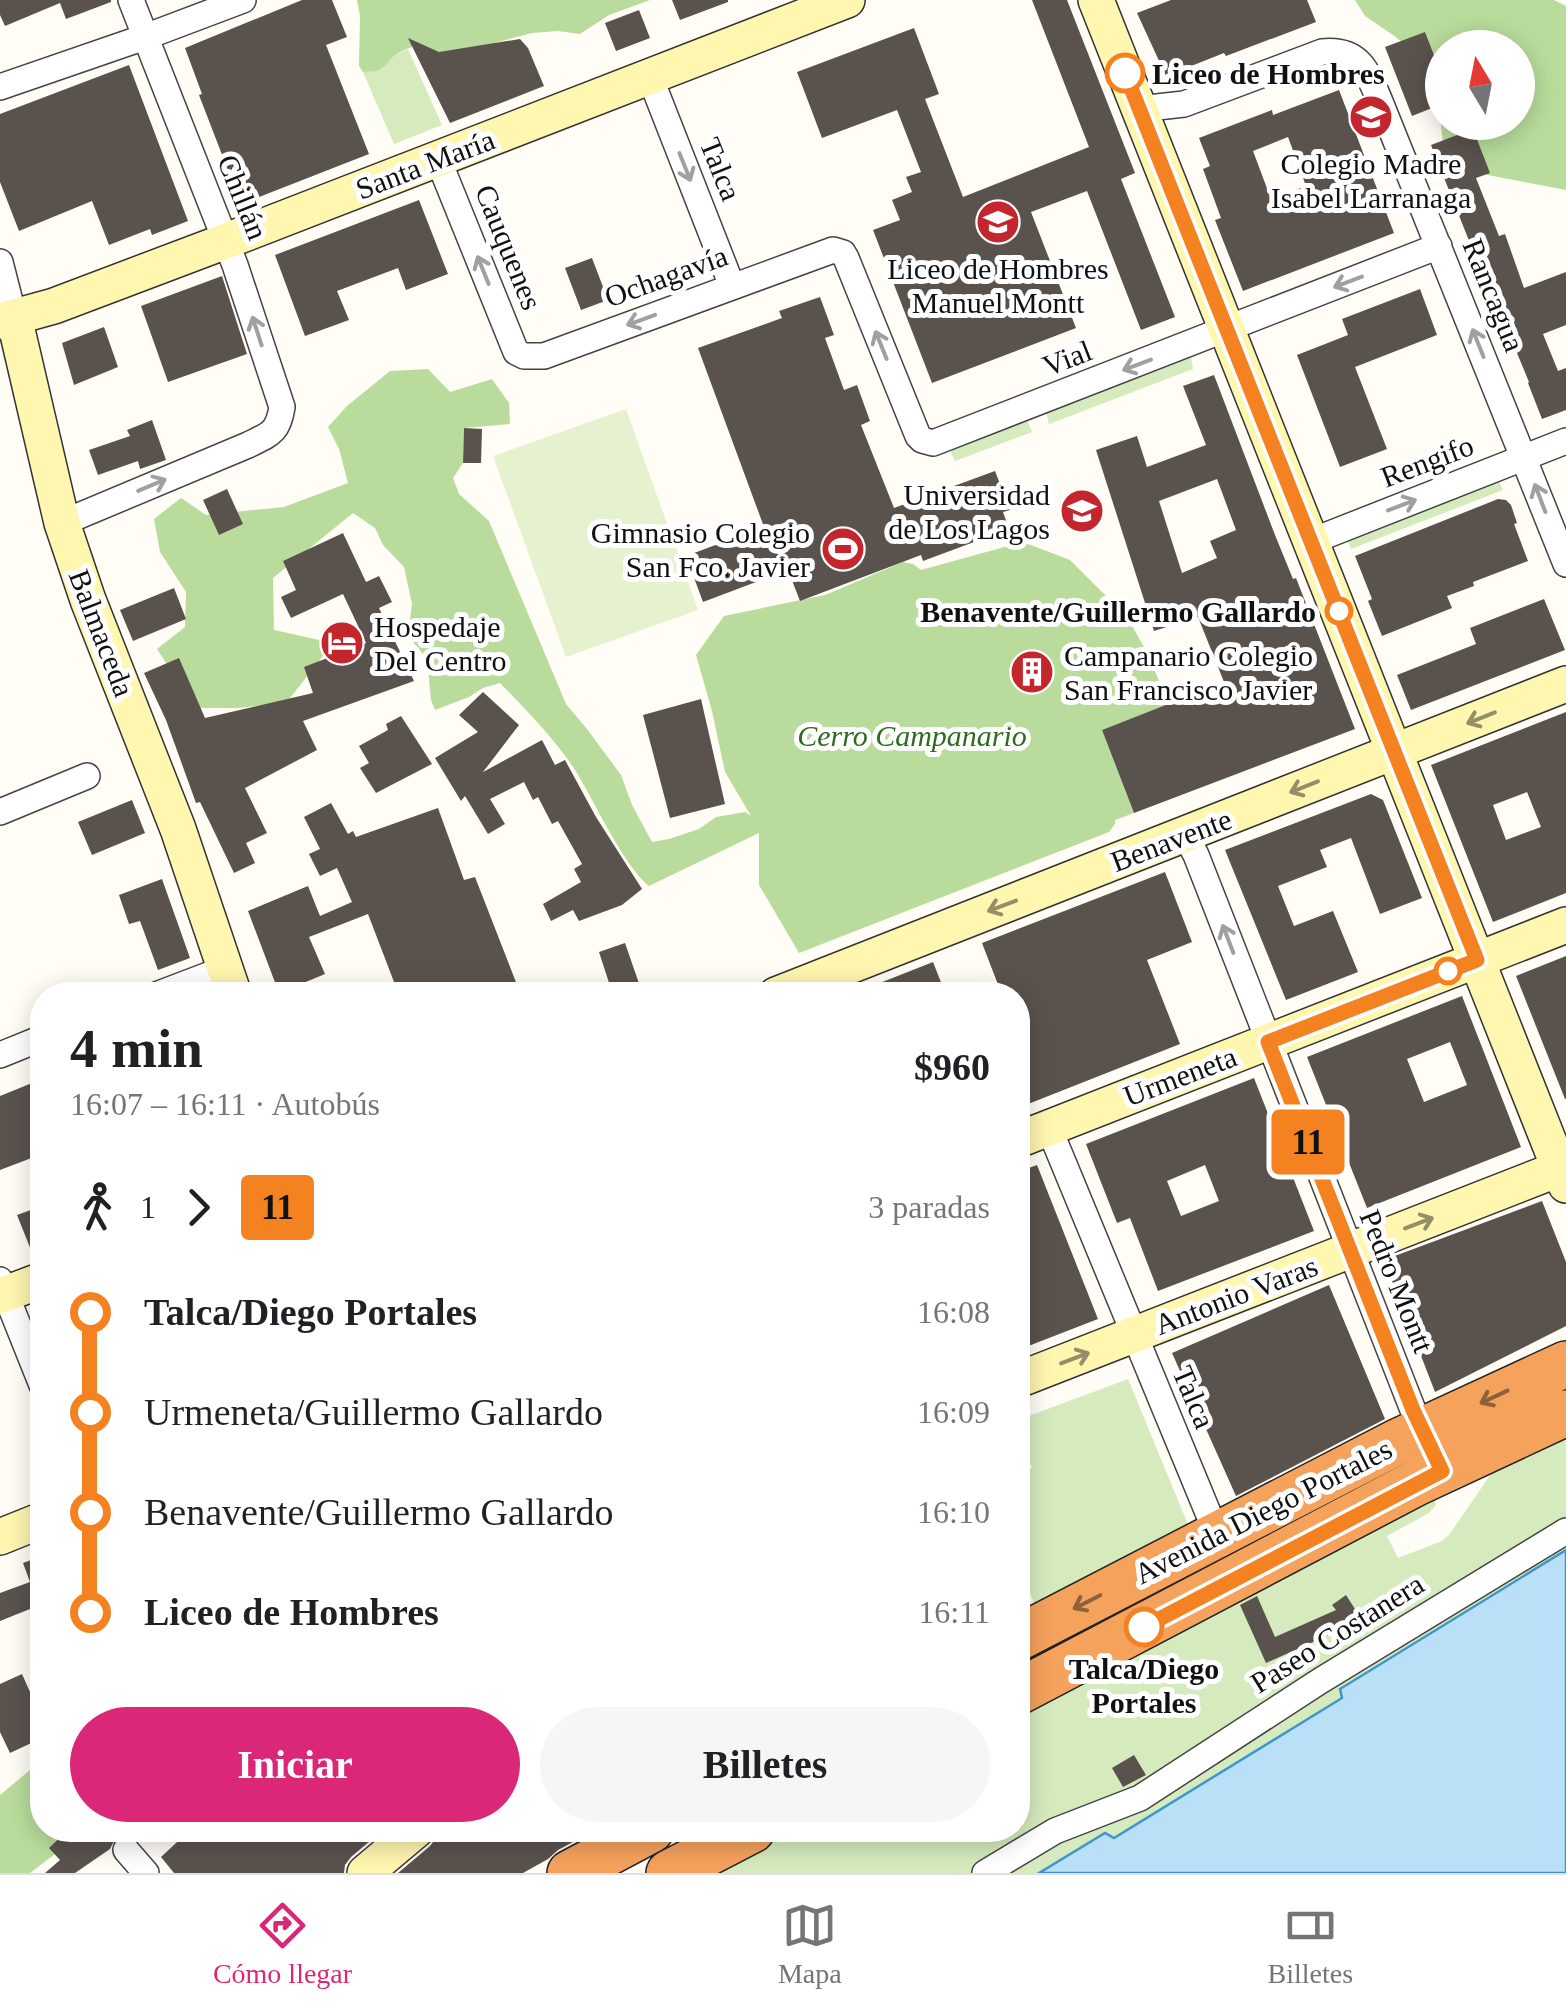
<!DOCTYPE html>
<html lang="es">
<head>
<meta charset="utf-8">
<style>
	:root { --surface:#fff; --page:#f6f6f6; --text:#202124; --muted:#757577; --line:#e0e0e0; --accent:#db2777 }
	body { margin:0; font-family:"Times New Roman",serif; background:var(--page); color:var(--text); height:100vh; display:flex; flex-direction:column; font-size:38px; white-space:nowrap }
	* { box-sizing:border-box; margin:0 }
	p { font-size:32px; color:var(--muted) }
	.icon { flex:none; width:55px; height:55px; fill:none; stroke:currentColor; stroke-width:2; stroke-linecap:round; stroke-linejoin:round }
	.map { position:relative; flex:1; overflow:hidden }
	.panel { position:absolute; left:30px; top:982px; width:1000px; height:860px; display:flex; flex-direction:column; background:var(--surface); border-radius:40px; box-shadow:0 5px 25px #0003 }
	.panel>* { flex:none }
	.badge { padding:0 20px; border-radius:8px; font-size:35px; line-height:65px }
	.needle { width:65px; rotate:350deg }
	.controls { position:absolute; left:1425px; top:30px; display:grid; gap:20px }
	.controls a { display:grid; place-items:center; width:110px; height:110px; border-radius:50%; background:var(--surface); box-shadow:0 5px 25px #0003; font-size:50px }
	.map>.badge { position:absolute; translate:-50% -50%; box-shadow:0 0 0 5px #fff }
	.legs { display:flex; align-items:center; gap:15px; height:110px; padding:0 40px; font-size:32px }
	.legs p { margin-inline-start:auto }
	.summary { display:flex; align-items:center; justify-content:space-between; height:170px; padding:0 40px }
	h1 { font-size:55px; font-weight:800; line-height:75px }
	.button { display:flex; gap:20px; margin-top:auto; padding:20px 40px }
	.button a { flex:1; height:115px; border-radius:60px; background:var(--accent); color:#fff; font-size:40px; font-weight:800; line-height:115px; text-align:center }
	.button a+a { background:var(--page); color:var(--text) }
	ul { padding:0 40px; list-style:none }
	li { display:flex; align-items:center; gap:35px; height:100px; font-size:38px }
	li i { display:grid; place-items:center; width:15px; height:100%; margin:0 12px; background:currentColor }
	li i::after { content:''; width:25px; height:25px; margin:-12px; border:8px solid; border-radius:50%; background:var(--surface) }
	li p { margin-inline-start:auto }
	li:first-child i { background:linear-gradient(#0000 50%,currentColor 0) }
	li:last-child i { background:linear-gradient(currentColor 50%,#0000 0) }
	.tab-bar { display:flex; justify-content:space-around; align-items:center; height:140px; border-top:2px solid var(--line); background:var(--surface); font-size:28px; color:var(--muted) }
	.tab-bar a { display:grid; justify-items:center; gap:5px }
	.tab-bar .selected { color:var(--accent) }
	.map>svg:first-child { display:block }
	.green { fill:#d5ebbd }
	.forest { fill:#b9dc9c; fill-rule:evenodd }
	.pitch { fill:#e6f2cf }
	.water { fill:#b9e0f7; stroke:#3f96cf; stroke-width:2.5 }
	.building { fill:#5a524d; fill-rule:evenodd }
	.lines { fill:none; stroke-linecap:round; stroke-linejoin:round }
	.street-casing { stroke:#444; stroke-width:28 }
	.secondary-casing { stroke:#333; stroke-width:38 }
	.highway-casing { stroke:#222; stroke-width:48 }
	.street { stroke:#fff; stroke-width:25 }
	.secondary { stroke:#fff6b0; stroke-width:35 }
	.highway { stroke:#f5a25d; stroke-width:45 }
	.oneway { stroke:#a0a0a0 }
	.oneway2 { stroke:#948f68 }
	.oneway3 { stroke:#8e613b }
	.line-1-casing { stroke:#fff; stroke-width:22 }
	.line-1 { stroke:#f58220; stroke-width:15 }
	.stop-1-dot { fill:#fff; stroke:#f58220; stroke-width:5 }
	.labels { text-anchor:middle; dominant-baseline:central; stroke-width:10; stroke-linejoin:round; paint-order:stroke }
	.stop-label { font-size:30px; font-weight:bold; fill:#111; stroke:#fff; text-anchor:start }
	.poi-label { font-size:30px; fill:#111; stroke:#fff }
	.street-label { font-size:30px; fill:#111; stroke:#fff }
	.park-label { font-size:30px; font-style:italic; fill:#2f6b1f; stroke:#fff }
</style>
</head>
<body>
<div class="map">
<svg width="1566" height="1873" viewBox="0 0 1566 1873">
	<rect width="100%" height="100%" fill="#fffdf5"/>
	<path class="green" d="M408,49l34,76 -48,19 -31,-72c21,1 26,-17 45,-23z
		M1187,357h4l2,12 -144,55 -3,-12z
		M1027,420l5,12 -77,29 -4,-8 1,-4z
		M1499,481l4,9 -152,59 -3,-8z
		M1128,1379l61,148 -153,81 -18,-47v-87l14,-6 -14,-40v-8z
		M1566,1432v118l-225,138 1,9 -229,141 -9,-5 -65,40h-324l13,-13 58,-30h232v-121l48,-27 28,-1 90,-50 16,-17 234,-117 2,8 -7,8 -42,23 11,22 44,-17 7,-6 44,-64z"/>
	<path class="forest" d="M357,0h293l-41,15 -29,19 -22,-3 -26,2 -49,13 -34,14 -29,-16c-6,3 -12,4 -18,7 -19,10 -13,21 -39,21l-4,-6 1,-50z
		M1355,0h199l12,6v184l-94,-18 -28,-21 -10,-84 -41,-32 -28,-19zM1442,48h76v74h-76z
		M428,369l22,23 42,-13 17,24 1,21 -46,4 -1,35 -10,15 6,16 30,27 77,183 21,25 34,46 11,30 20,37 17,-3 30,-10 17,-12 29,-5 6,4 -26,-44 -13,-61 -16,-56 28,-39 101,-21 78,-33 10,2 8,6 102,-28 47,18 57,57 22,39 19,48 -66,26 32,83 -19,7v4l-6,8 -310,121 -40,-68v-52l-110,53c-25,-20 -54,-83 -72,-113 -21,-33 -49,-61 -77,-90l-17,5 -14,9 -34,13 -4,-10 -4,-41 -19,-23 4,-32 -8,-37 -21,-22 -8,-17 -22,-15 -80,65 1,52 59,13 -46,59 -48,6h-44l-38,-59 28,-22 1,-35 -26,-40 -6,-33 27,-21 25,17 78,-8 64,-24 -9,-34 -11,-22 19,-21 43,-35z
		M42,1760v70h32l-19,24 -25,19h-30v-78z"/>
	<path class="pitch" d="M626,409l72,201 -132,47 -73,-201z"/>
	<path class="water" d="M1566,1550v323h-527l66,-40 9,5 228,-140 -2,-9z"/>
	<path class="building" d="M0,0h111v2l-45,17 -6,-16 -55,23 -5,-11z
		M302,0h30l15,37 -21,8 43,109 -128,50 -42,-109 3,-1 -17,-46z
		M672,0h56v2l-48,18z
		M1032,0h35l68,173 -14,6 54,138 -34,13 -54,-139 -56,21 45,116 -144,55 -59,-153 27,-10 -8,-20 20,-8 -6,-15 15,-5 -24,-62 -75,28 -25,-66 117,-44 25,66 -14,5 38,98 126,-50z
		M1171,0h136l9,22 -90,34 -2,-3 -58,23 -29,-63z
		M639,10l11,28 -34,13 -11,-28z
		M1425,32l17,44v28l-30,12 -27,-69z
		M408,38l31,14 81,-13 8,9 16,38 -94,37z
		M129,65l59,156 -36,14 -2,-6 -41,16 -17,-44 -73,30 -19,-49v-68z
		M1339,90l55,143 -151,58 -28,-71 6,-2 -18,-49 7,-3 -11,-28 73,-28 1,5zM1288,137l18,49 -35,13 -18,-48z
		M1473,129l17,44 -14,5 23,58 6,-2 19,54 42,-16v53l-23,9 15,37 8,-3v42l-24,9 -14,-36 1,-1 -32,-77 -2,1 -64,-161z
		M419,200l29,74 -42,16 -8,-22 -61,23 12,29 -44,16 -30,-81z
		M592,258l16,42 -27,10 -16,-42z
		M222,276l25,78 -79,28 -27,-76z
		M1420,289l17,46 -82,32 32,82 -47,18 -43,-112 51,-20 -6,-16z
		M820,297l14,38 -9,3 19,52 13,-5 13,36 -9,4 33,83 101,-37 15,39 -7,2 6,17 -86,32 -2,-6 -121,46 -12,-31 -85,32 -17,-46 78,-29 -66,-179 84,-30 -3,-7z
		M104,327l14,40 -44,18 -12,-42z
		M1214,375l61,160 18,44 3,-1 59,151 -221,84 -32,-83 122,-48 -26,-65 -44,14 -58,-181 41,-14 10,31 59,-22 -23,-59zM1217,479l19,51 -26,11 7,17 -35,15 -23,-72z
		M152,420l14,40 -26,9 -2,-8 -40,14 -9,-25 41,-14 -3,-6z
		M464,428l18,1 -1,34h-18z
		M227,489l16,35 -24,11 -16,-35z
		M1498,499l8,1 5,5 6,18 -3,1 14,37 -55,21 1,4 -27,10 5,12 -70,28 -14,-35 4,-2 -17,-43z
		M343,533l23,49 13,-6 13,26 -13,6 35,73 -111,40 14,29 -72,38 22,45 -21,10 9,20 -21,10 -34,-71 -4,1 -30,-83 -22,-47 35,-15 26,60 108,-25 -9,-26 62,-24 -23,-49 -52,24 -10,-21 15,-7 -13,-29z
		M174,588l12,31 -53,22 -13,-31z
		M1544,599l21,51 -154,60 -14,-35 79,-31 -6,-16z
		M483,692l36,33 -36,47 59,-32 13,25 10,-5 31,57 46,72 -20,16 -43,16 -6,-11 -22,11 -8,-17 38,-22 -7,-13 8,-5 -24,-43 -6,3 -14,-27 -5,3 -9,-18 -34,17 15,25 -17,10 -23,-38 -4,5 -26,-43 43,-26 -19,-17z
		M701,699l24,105 -55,14 -27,-103z
		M1566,712v181l-73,29 -62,-157zM1527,792l14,35 -35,13 -13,-35z
		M401,716l31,48 -56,29 -16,-25 9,-5 -10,-17 29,-16 -2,-6z
		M1371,794l12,6 39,98 -42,16 -29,-76 -31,12 7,17 -49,19 16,40 39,-15 25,61 -72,28 -61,-150z
		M132,800l13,33 -53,22 -14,-33z
		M331,803l17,31 5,-3 3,6 82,-29 26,72 11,-3 46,118h-122l-31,-81 -59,23 16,37 -46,19 -31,-82 60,-25 12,30 32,-14 -15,-34 -17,8 -11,-22 11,-5 -16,-32z
		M1165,872l27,70 -45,18 33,84 -162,64v-113h-16l-20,-52z
		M162,879l28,79 -32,12 -18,-49 -11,3 -10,-29z
		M625,943l18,52h-30l-14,-43z
		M1566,956v143h-1l-49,-123z
		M933,962l13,33h-94v-1z
		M1462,996l59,151 -154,61 -60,-151zM1450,1042l17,43 -43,17 -17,-43z
		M1254,1078l60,153 -156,60 -28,-73 -13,5 -31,-79zM1205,1165l14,36 -38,15 -14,-35z
		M42,1079v75l-42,16v-74z
		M1037,1165l61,154 -80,31v-178z
		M1542,1201l24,61v64l-131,66 -51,-132z
		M39,1207l3,10v42l-7,1 -18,-45z
		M1329,1285l56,134 -149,77 -64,-143z
		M42,1556v54l-2,-5 -40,16v-28l30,-11 -7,-19z
		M1346,1595l18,28 -14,9 -3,-5 -81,36 -26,-58 17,-9 18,41 61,-27 -4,-5z
		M22,1674l20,45v19l-32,15 -10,-21v-48z
		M1134,1755l12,20 -23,12 -11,-19z
		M68,1830h70l-7,5 -7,-1 -8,3 -6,12 -35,24h-30l15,-13 -11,-12z
		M190,1830h193l-32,27 -6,8 -1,8h-170l-13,-16z
		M437,1830h158l-37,20 -10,9 -25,14h-125l32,-27 6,-8z"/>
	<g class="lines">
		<defs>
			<path id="street" d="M650,77l82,209
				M0,87l145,-50 98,-37
				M1139,109l45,-5 138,-52c39,-4 46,21 59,52l185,460
				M438,159l78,193 8,4h20l289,-106 10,3 3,5 72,178 4,4 11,3 506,-197
				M0,262l14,55
				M62,523l186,-78c22,-11 30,-12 34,-38l-47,-142 -104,-265
				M1312,541l254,-100
				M0,812l87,-36
				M1185,834l11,21 217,555 13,28
				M156,995l68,-26
				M0,1055l42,-17
				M1049,1128l172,416
				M0,1280l42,105
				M126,1850l20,23
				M985,1873l70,-42 85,-33 180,-117 246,-150"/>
			<path id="secondary" d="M1096,0l470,1185
				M14,317l48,206 26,77 90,229 56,166
				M0,321l54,-15 172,-65 621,-241
				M776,995l790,-311
				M1018,1140l548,-215
				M0,1296l42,-16
				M1018,1380l548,-214
				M0,1537l42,-17
				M365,1873l51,-43"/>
			<path id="highway" d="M1018,1638l379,-196 169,-78
				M1018,1692l398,-209 150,-70
				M570,1873l81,-43
				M669,1873l83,-43"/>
		</defs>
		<use href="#street" class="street-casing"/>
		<use href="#secondary" class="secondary-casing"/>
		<use href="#highway" class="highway-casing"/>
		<use href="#street" class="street"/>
		<use href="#secondary" class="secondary"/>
		<use href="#highway" class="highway"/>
	</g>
	<defs><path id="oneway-shaft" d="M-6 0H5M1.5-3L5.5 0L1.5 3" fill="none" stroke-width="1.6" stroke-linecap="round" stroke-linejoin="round" transform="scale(2.5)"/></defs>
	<g class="oneway">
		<use href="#oneway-shaft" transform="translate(685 167) rotate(68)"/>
		<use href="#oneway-shaft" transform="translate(483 270) rotate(-112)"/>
		<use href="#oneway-shaft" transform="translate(1348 282) rotate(159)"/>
		<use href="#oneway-shaft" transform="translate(641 320) rotate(160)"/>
		<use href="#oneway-shaft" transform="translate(257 331) rotate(-108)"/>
		<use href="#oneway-shaft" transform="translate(1478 343) rotate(-112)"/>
		<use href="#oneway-shaft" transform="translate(881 345) rotate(-112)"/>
		<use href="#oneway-shaft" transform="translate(1137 365) rotate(159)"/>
		<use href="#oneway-shaft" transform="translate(152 485) rotate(-23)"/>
		<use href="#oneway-shaft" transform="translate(1540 498) rotate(-111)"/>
		<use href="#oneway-shaft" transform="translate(1402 505) rotate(-21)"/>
		<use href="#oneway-shaft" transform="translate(1228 939) rotate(-111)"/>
	</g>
	<g class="oneway2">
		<use href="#oneway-shaft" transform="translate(1481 718) rotate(158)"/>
		<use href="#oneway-shaft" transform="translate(1304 787) rotate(158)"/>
		<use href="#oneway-shaft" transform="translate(1002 906) rotate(159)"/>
		<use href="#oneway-shaft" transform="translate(1419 1223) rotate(-21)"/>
		<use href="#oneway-shaft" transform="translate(1075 1358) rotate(-21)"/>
	</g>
	<g class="oneway3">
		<use href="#oneway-shaft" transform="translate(1494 1397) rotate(155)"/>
		<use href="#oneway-shaft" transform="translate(1087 1602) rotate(153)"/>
	</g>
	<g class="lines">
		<defs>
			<path id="line-1" d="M1125,73l352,887 -209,82 145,368 29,61 -298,156"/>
		</defs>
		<use href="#line-1" class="line-1-casing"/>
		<use href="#line-1" class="line-1"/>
	</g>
	<defs>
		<symbol id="school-disc" viewBox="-11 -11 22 22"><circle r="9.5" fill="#c4262e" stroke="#fff"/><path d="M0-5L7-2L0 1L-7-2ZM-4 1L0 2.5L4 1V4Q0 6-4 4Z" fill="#fff"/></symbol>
		<symbol id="university-disc" viewBox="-11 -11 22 22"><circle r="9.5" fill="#c4262e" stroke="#fff"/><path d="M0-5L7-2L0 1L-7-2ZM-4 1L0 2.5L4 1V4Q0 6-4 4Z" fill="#fff"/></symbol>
		<symbol id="stadium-disc" viewBox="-11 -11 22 22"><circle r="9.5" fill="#c4262e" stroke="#fff"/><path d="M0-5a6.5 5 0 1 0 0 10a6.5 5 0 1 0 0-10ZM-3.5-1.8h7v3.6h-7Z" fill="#fff"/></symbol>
		<symbol id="hotel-disc" viewBox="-11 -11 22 22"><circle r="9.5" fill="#c4262e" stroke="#fff"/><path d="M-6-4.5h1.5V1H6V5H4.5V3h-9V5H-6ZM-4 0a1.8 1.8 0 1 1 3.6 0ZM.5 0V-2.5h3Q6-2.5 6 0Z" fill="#fff"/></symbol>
		<symbol id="building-disc" viewBox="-11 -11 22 22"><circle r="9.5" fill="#c4262e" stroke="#fff"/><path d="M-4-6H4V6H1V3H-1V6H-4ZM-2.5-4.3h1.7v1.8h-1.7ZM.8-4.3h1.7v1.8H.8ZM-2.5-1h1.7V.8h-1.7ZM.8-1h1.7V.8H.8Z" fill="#fff"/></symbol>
	</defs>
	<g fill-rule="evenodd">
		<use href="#school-disc" x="1346" y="92" width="50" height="50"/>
		<use href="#school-disc" x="973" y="197" width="50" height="50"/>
		<use href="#university-disc" x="1057" y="486" width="50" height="50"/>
		<use href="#stadium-disc" x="818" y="524" width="50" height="50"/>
		<use href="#hotel-disc" x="317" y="618" width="50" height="50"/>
		<use href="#building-disc" x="1007" y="647" width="50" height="50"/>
	</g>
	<g class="stop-1-dot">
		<circle cx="1125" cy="73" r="18"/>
		<circle cx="1339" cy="611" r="12"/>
		<circle cx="1448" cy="971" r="12"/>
		<circle cx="1144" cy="1627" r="18"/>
	</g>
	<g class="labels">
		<g class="stop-label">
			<text x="1152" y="73">Liceo de Hombres</text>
			<text x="1316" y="611" text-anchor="end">Benavente/Guillermo Gallardo</text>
			<text x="1144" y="1668" text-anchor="middle">Talca/Diego<tspan x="1144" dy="34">Portales</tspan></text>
		</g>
		<g class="poi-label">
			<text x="1371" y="163">Colegio Madre<tspan x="1371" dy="34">Isabel Larranaga</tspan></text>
			<text x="998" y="268">Liceo de Hombres<tspan x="998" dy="34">Manuel Montt</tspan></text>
			<text x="1050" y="494" text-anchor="end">Universidad<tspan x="1050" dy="34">de Los Lagos</tspan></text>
			<text x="810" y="532" text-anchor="end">Gimnasio Colegio<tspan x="810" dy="34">San Fco. Javier</tspan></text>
			<text x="374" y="626" text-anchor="start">Hospedaje<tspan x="374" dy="34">Del Centro</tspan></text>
			<text x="1064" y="655" text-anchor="start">Campanario Colegio<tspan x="1064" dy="34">San Francisco Javier</tspan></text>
		</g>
		<g class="street-label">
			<text transform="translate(425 164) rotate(-21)">Santa María</text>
			<text transform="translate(721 169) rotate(68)">Talca</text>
			<text transform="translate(243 197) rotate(68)">Chillán</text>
			<text transform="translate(509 247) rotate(68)">Cauquenes</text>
			<text transform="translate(666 276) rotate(-20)">Ochagavía</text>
			<text transform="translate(1494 295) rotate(68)">Rancagua</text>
			<text transform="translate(1067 358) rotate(-21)">Vial</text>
			<text transform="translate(1427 461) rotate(-21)">Rengifo</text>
			<text transform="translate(102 633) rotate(69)">Balmaceda</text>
			<text transform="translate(1171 840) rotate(-21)">Benavente</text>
			<text transform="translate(1180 1076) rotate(-21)">Urmeneta</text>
			<text transform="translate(1397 1281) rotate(68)">Pedro Montt</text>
			<text transform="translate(1236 1295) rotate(-21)">Antonio Varas</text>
			<text transform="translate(1194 1397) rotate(67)">Talca</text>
			<text transform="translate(1263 1511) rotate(-27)">Avenida Diego Portales</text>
			<text transform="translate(1337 1633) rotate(-32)">Paseo Costanera</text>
		</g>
		<g class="park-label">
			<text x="912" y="735">Cerro Campanario</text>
		</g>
	</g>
</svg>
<div class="controls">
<a><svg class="needle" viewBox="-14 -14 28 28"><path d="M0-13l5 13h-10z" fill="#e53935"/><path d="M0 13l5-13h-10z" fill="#757577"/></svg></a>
</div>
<b class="badge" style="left:1308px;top:1142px;background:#f58220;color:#111">11</b>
<section class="panel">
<div class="summary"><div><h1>4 min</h1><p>16:07 – 16:11 · Autobús</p></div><b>$960</b></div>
<div class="legs"><svg class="icon" aria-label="walk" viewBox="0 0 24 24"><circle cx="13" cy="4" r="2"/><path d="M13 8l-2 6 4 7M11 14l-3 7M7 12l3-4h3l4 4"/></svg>1<svg class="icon" aria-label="forward" viewBox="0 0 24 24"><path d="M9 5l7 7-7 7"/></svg><b class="badge" style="background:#f58220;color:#111">11</b><p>3 paradas</p></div>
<ul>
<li><i style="color:#f58220"></i><b>Talca/Diego Portales</b><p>16:08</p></li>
<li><i style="color:#f58220"></i><span>Urmeneta/Guillermo Gallardo</span><p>16:09</p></li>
<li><i style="color:#f58220"></i><span>Benavente/Guillermo Gallardo</span><p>16:10</p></li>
<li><i style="color:#f58220"></i><b>Liceo de Hombres</b><p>16:11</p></li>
</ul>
<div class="button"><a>Iniciar</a><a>Billetes</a></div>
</section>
</div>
<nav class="tab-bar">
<a class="selected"><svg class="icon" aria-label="directions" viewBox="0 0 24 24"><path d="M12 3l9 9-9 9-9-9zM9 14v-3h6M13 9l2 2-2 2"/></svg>Cómo llegar</a>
<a><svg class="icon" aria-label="map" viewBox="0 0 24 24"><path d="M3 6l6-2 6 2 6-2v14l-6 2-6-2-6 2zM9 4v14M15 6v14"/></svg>Mapa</a>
<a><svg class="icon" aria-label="tickets" viewBox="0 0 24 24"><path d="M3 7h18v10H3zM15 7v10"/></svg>Billetes</a>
</nav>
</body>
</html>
